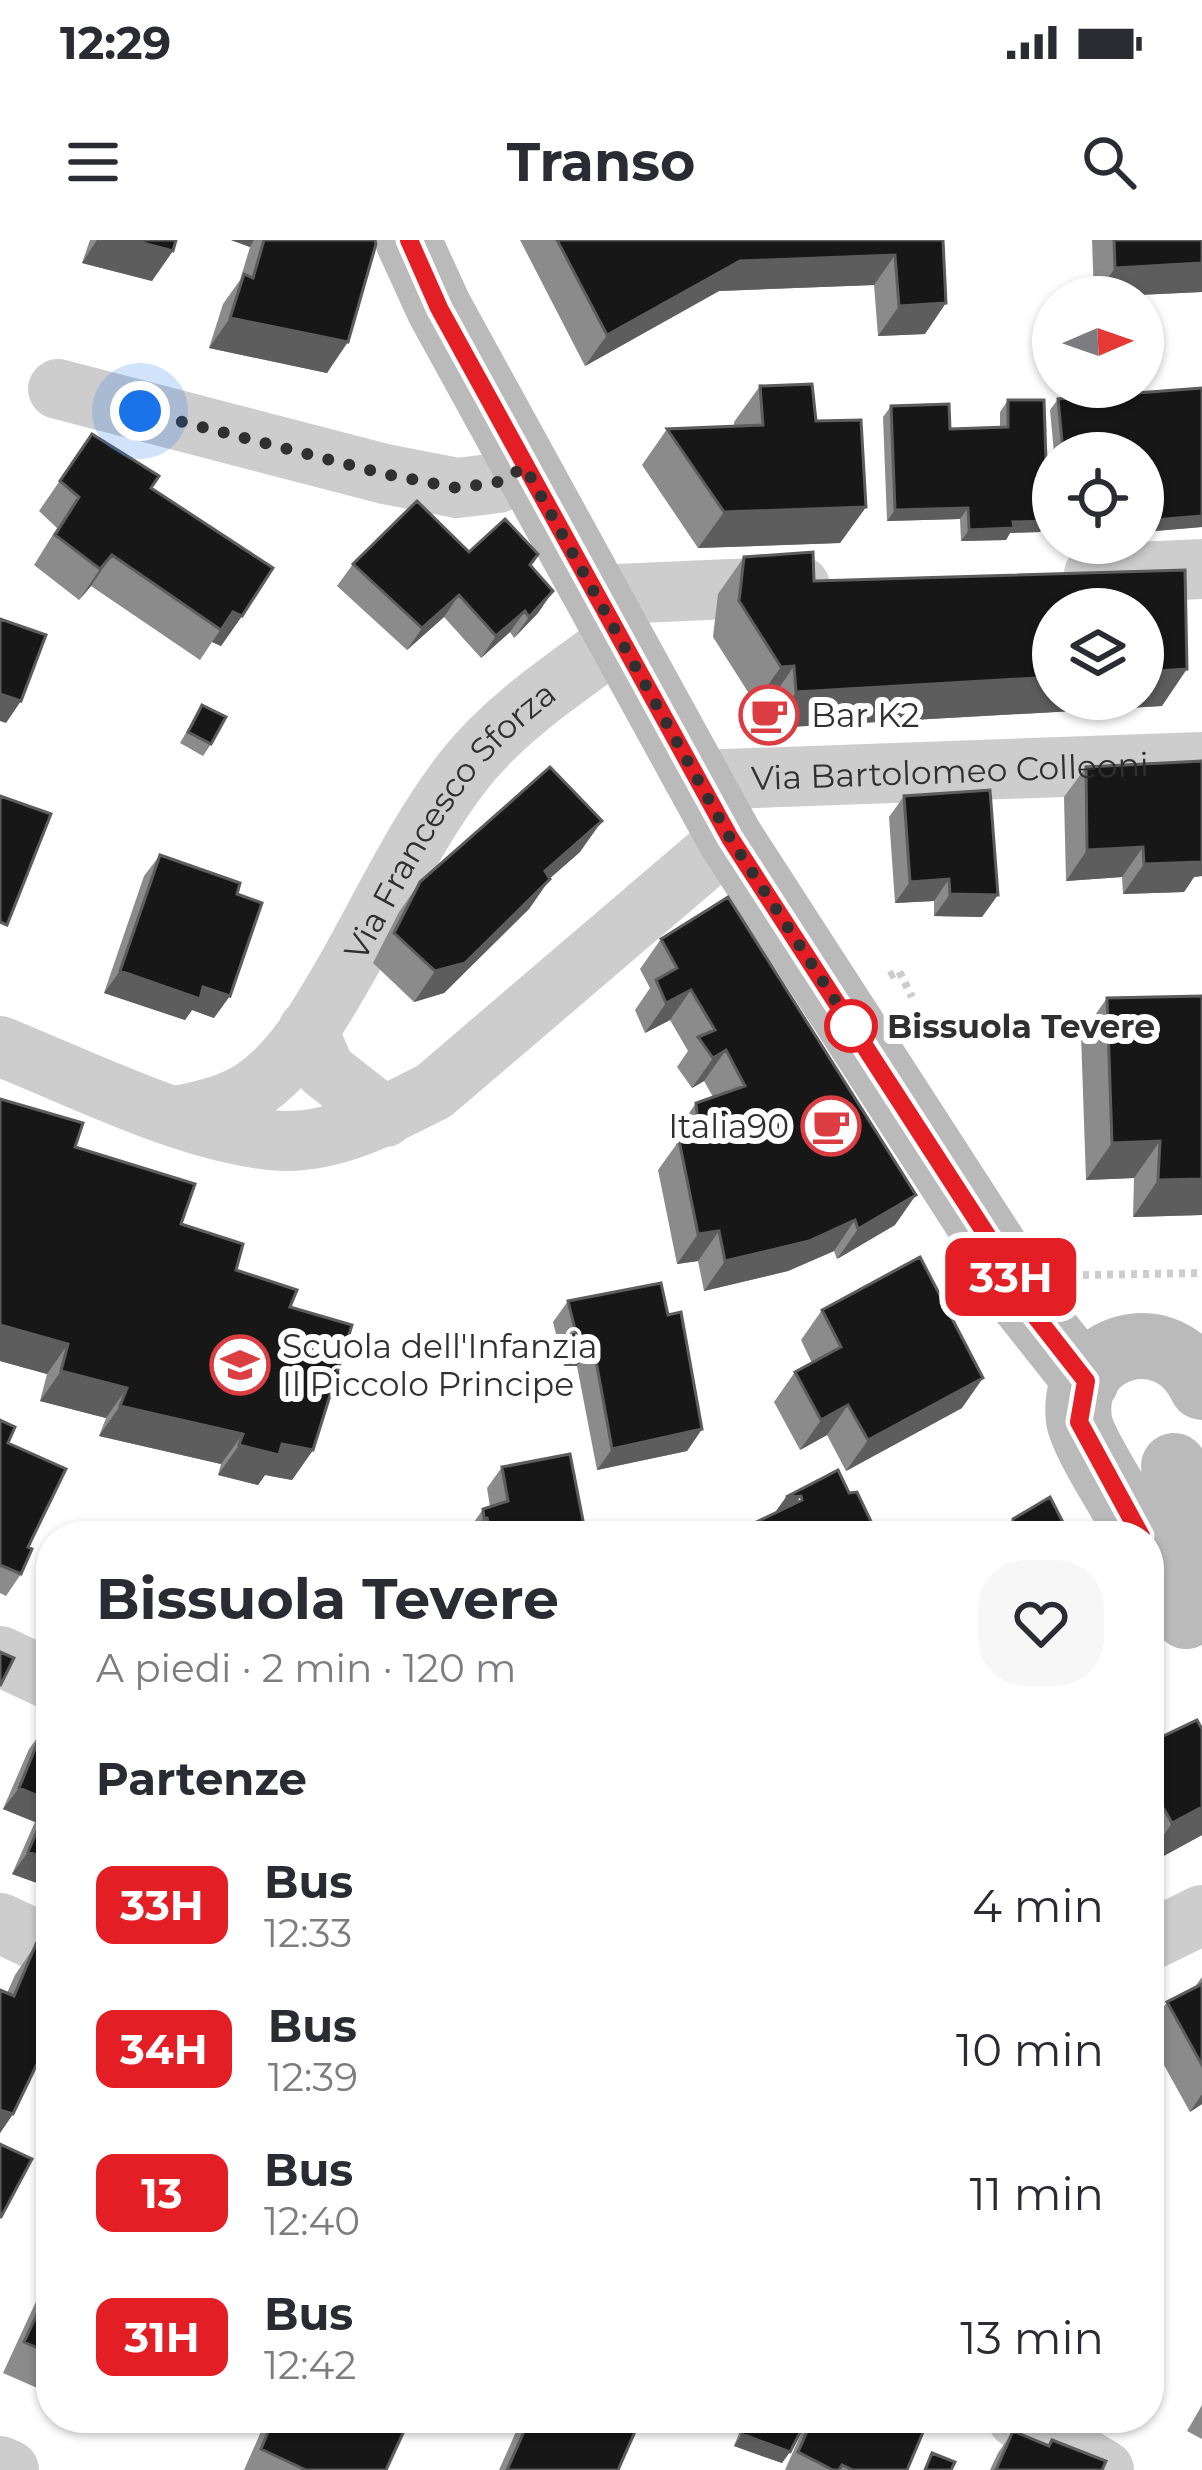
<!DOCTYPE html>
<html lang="it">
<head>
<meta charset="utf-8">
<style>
	:root { --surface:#fff; --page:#f7f7f7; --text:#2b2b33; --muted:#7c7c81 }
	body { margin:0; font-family:Montserrat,sans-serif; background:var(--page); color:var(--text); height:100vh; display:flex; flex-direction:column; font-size:45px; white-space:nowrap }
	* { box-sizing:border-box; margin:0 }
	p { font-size:39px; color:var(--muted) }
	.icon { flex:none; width:66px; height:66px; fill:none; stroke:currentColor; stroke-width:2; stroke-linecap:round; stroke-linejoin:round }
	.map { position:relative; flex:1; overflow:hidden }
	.drawer { position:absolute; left:36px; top:1281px; width:1128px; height:912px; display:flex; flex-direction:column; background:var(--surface); border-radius:48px; box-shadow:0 3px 9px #0004 }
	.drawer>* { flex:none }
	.badge { padding:0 24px; border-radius:18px; font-size:42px; line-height:78px }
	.needle { width:78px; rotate:88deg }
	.controls { position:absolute; left:1032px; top:36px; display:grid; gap:24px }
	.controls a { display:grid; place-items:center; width:132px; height:132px; border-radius:50%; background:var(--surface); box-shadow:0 3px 9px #0004; font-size:60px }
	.you { position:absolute; width:60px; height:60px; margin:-30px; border:9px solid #fff; border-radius:50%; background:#1a73e8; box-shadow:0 0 0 18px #1a73e833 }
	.map>.badge { position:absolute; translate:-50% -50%; box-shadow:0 0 0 6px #fff }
	h2 { padding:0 60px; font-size:45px; line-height:108px }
	.round { display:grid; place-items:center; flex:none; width:126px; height:126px; border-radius:48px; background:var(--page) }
	.summary { display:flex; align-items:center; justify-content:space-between; height:204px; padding:0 60px }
	h1 { font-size:57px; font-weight:700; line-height:90px }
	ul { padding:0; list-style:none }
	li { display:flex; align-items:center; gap:36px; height:144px; padding:0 60px }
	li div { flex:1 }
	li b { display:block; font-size:45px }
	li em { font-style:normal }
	li .badge { min-width:132px; font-weight:700; text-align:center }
	.status { display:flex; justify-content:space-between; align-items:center; height:84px; padding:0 60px; background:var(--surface); direction:ltr }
	.status svg { height:33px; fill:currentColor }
	header { display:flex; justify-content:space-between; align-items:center; height:156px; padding:0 60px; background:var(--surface); font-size:54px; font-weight:700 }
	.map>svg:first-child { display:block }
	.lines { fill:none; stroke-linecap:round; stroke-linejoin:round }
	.path { stroke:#cdcdcd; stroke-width:8; stroke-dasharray:6 6; stroke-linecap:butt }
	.street { stroke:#cdcdcd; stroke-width:60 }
	.secondary { stroke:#bababa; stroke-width:66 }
	.wall { fill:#8b8b8b }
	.shaded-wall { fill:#5d5d5d }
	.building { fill:#171717; stroke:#5d5d5d; stroke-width:3 }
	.line-casing { stroke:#fff; stroke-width:27 }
	.line { stroke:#e31e24; stroke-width:18 }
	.walk { stroke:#303030; stroke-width:12; stroke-dasharray:0 21.6 }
	.stop-dot { fill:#fff; stroke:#e31e24; stroke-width:6 }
	.labels { text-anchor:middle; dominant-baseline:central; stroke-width:12; stroke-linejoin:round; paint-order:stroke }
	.poi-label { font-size:33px; fill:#303030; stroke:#fff; text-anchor:start }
	.street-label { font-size:33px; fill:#303030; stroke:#fff }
	.stop-label { font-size:33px; font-weight:bold; fill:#303030; stroke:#fff; text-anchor:start }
</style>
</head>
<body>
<div class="status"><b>12:29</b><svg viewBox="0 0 49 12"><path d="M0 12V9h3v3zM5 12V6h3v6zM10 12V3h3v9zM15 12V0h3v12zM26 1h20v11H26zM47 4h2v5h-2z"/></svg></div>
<header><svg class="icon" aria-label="menu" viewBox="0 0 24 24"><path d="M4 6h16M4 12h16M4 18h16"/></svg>Transo<svg class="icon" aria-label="search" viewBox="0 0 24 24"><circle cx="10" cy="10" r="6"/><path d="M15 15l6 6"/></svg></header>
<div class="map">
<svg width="1202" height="2230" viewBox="0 0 1202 2230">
	<rect width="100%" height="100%" fill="#fff"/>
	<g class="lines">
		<path class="path" d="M889,736l10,-5 13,26
			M1083,1035l119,-2"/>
		<g class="street">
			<path d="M58,149l327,85 72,14 41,-5 27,-16"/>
			<path d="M1094,334l108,-5"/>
			<path d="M594,355l206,-9"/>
			<path id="s1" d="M698,540l504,-18"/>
			<path d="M308,790l17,40 60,47"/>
			<path d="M0,806c82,33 200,93 287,95 52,0 102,-27 147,-50l296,-253"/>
			<path id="s2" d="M177,876c27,-6 53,-11 77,-27 42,-29 69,-80 94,-123 37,-66 70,-137 117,-197 41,-52 101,-91 154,-130"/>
			<path d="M0,1416l51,24"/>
			<path d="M0,1683l51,24"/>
			<path d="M1149,1701l53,-26"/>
			<path d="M1017,2178l87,52"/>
			<path d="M0,2226l9,4"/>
		</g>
		<path class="secondary" d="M408,0l31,68 291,530 276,427 15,34 65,82
			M1174,1226l12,150
			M1141,1296c-13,-23 -59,-94 -62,-116 -10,-76 91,-104 123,-33"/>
	</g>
	<path class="wall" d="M90,0h86l-24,41 -70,-18z
		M231,0h144l-48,133 -118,-25 14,-44 17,-24 10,-33z
		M520,0h423l-18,94 -47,2 -4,-51 -155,6 -134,75z
		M1092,0h110v52l-108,5z
		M760,146l56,35 50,86 -26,36 -142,5 -56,-83 25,-36 67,-3v-4z
		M1202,148v139l-59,5v-79h-89l-4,-43 8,-11z
		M1008,160l32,132 -30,1 -4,7 -45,1 -1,-22 -73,2 -4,-104 8,-11 59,23 50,-2v-15z
		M92,194l59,54 91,128 -21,30 -9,-4 -12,18 -109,-74 -12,14 -45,-35 23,-37 -18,-17z
		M469,312l61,13 23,26 -15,22 -24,25 -4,-6 -29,26 -37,-41 -37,33 -70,-64 16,-22z
		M744,317l70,24 348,125 -391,22 -2,-25h-14l-42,-66 5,-43z
		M202,465l9,39 -8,12 -23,-13z
		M1202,521v115l-8,1 -10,15 -61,2 -1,-17 -56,4 -2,-84 22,-30z
		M904,556l78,121 -48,-1v-15l-39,2 -6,-86z
		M580,612l-30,26 -21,31 -85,84 -30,9 -41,-39 26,-51 21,-30z
		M160,615l54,163 -22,-8 -7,10 -81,-27 40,-117z
		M661,699l234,286 -58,34 -3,-8 -46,20 -84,20 -6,-30 -21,3 -19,-94 18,-25 -1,-12 21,-30 17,-6 -9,-16 -12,7 -15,-21 11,-16 -18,-31 -25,13 -10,-23 15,-22 -10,-19z
		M1202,756v219l-69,2 1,-39 -48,2 -5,-145 26,-37z
		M0,859l75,48 106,77 55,46 54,37 23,143 -21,30 -27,-5 -7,10 -40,-10 3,-11 -122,-28 7,-18 -66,-17 7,-27 -47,-13z
		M568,1061l134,128 -15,22 -90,19 -20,-104h-13l-11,-44z
		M822,1070l140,98 -116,63 -19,-36 -27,15 -26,-48 21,-30 17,-9 -11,-23z
		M0,1180l8,23 13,131 -15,22 -6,-3z
		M502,1227l84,69h-118v-5l15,-22 7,-2 -3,-19z
		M51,1472v176l-39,-14 23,-52 -32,-13 26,-60 16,-22z
		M1149,1503l53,92 -53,29z
		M36,1704l11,119 -8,-3 -26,54 -13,19v-143l7,3 8,-18z
		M1202,1737v127l-12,8 -41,-74v-10l18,-26 27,-14z
		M51,2029v125l-48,-21z
		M1202,2165v34l-15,-8z
		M267,2178h143l-24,52h-142z
		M522,2178h119l-23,52h-119z
		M748,2178l11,4 1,-4h35l-13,45 -48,-17 7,-18z
		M808,2178h121l-22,52h-122z
		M1013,2191l89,39h-112l8,-17z"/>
	<path class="shaded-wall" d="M97,0h35l41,11 -21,30 -70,-18z
		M231,0h23l-4,7z
		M895,15l-21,30 -155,6 -134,75 22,-31 133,-74z
		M1202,23v29l-107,5 20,-29z
		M946,63l-21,31 -47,2 21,-30z
		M230,78l118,24 -21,31 -118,-25z
		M1118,208l-4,5h-52l1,-1z
		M866,267l-26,36 -142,5 26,-36z
		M968,268l-8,11 -73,2 8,-11z
		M1202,276v11l-59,5v-11z
		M1048,281l-8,11 -30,1 -4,7 -45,1 8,-11 44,-8z
		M112,315l-21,31 -12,14 21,-31z
		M553,351l-15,22 -24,25 15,-21z
		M459,355l-15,22 -37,33 15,-22z
		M525,371l-15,21 -29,26 15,-22z
		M233,372l9,4 -21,30 -9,-4z
		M794,426l-25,37h-14l26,-36z
		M1187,429l-25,37 -391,22 25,-36 257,-15v22h90v-27z
		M0,454l21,7 -15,22 -6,-2z
		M602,581l-22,31 -56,49 21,-30z
		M1143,607l-21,30 -56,4 21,-31z
		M1202,609v27l-8,1 -10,15 -61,2 21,-30z
		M550,639l-21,30 -85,84 -30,9 21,-31z
		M949,639l-15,22 -39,2 15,-21z
		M950,654l48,1 -16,22 -48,-1z
		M120,731l83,16 27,9 -16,22 -22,-8 -7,10 -81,-27z
		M691,750l-21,30 -25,13 21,-30z
		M726,810l-22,31 -12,7 21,-30z
		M1160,901l-26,37 -48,2 26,-37z
		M1202,939v36l-69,2 25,-37z
		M916,955l-21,30 -58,34 21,-30z
		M855,980l-21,31 -46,20 -84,20 21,-30z
		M719,991l-21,30 -21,3 21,-30z
		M0,1085l68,19 -21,30 -47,-13z
		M593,1104l-16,22h-13l15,-21z
		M61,1131l66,17 -21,30 -66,-17z
		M983,1138l-21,30 -116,63 22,-31z
		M848,1165l-21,30 -27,15 21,-30z
		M120,1166l123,28 -22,30 -122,-28z
		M702,1189l-15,22 -90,19 15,-21z
		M282,1204l31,6 -21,30 -27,-5 -7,10 -40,-10 21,-30z
		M801,1256l-15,22h-15l15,-21z
		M484,1278h3l-12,18h-4z
		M19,1548l31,13 -15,21 -32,-13z
		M1202,1567v28l-53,29v-7l23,-34z
		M1164,1569l-15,22v-14z
		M28,1612l23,8v28l-39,-14z
		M51,1792v25l-4,6 -14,-5z
		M1202,1854v10l-12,8z
		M0,1870l13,4 -13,19z
		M710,2178h20l-5,6z
		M742,2194l48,18 -8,11 -48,-17z"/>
	<path class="building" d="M132,0h44l-3,11z
		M264,0h111l1,4 -28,98 -118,-24 14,-44 9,4z
		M557,0h386l3,63 -47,3 -4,-51 -155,6 -133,74z
		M1114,0h88v23l-87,5z
		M812,144l4,37 45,-1 5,87 -142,5 -57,-83 96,-4 -3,-39z
		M1202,148v128l-59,5v-68h-25v-5l-55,4 -5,-53z
		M1008,160h36l4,121 -35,1 1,6 -45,2 -1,-22 -73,2 -4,-104 58,-2 1,25 58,-2z
		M92,194l67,42 -8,12 122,80 -31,48 -9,-4 -12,18 -109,-75 -12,14 -45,-34 24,-38 -19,-16z
		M417,261l52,51 36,-33 33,35 -8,11 23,26 -24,26 -4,-6 -29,25 -37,-41 -37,33 -69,-64z
		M813,312l1,29 371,-11 2,99 -44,3v-63h-90v68l-257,15 -2,-26 -13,1 -42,-66 5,-44z
		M0,379l46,16 -25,66 -21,-7z
		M202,465l24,12 -15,27 -23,-12z
		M1202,521v101l-58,2 -1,-17 -56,3 -1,-83z
		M550,527l52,54 -57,50 5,8 -85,84 -30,8 -41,-38 26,-51z
		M990,550l8,105 -48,-1 -1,-15 -39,3 -6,-86z
		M0,556l51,18 -44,111 -7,-3z
		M160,615l80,28 -3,11 25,9 -32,93 -27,-9 -3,12 -80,-28z
		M728,657l188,298 -58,34 -3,-9 -46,21 -84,20 -6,-30 -21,3 -19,-94 20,-5 -3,-32 49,-17 -19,-36 -13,8 -15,-21 17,-7 -24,-40 -25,13 -10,-23 21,-12 -16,-29z
		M1202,756v183l-44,1 2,-39 -48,2 -5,-145z
		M0,859l83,24 -8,24 120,37 -14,40 62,20 -7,26 61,20 -7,17 62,18 -39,125 -31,-6 -3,11 -40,-10 4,-11 -123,-28 7,-18 -66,-17 7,-27 -68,-19z
		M920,1017l63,121 -115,62 -20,-35 -27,15 -26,-48 46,-25 -19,-37z
		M661,1043l7,32 13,-3 21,117 -90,20 -19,-105 -14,1 -11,-44z
		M0,1180l15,7 -7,16 58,26 -38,78 4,2 -11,25 -21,-9z
		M570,1214l16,82h-94l-5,-18h-3l-1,-9 25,-8 -6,-34z
		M838,1230l11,23 8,-1 21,44h-131l-3,-8 58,-28 -1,-4 -15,1z
		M1050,1257l20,39h-77l20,-11v-6z
		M0,1412l14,6 -14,28z
		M1197,1480l5,9v78l-30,16 -8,-14 -15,8v-74z
		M44,1487l7,3v130l-23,-8 22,-51 -31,-13z
		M36,1704l15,7v84l-38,79 -13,-4v-120l14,6z
		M1202,1744v81l-35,-63z
		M0,1904l32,15 -31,58h-1z
		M51,2044v70l-27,-12z
		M274,2178h136l-24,52h-80l-45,-21z
		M530,2178h111l-23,52h-111z
		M748,2178l15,6 1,-6h31l11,3 -16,31 -48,-18z
		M813,2178h116l-22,52h-54l-11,-5 -3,5h-6l-35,-18z
		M1013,2191l36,15 3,-6 54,21 -4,9h-106z
		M932,2213l23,9 -4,8h-26z"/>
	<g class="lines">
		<defs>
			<path id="line" d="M409,0l30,68 291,530 276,427 16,34 64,82 -7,41 62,114"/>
		</defs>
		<use href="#line" class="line-casing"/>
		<use href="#line" class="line"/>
		<path class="walk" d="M140,171l245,63 72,14 41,-6 27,-15 205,371 125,193 -4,-5"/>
	</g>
	<defs>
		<symbol id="cafe-ring" viewBox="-11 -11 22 22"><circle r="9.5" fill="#fff" stroke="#dc3d43" stroke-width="1.5"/><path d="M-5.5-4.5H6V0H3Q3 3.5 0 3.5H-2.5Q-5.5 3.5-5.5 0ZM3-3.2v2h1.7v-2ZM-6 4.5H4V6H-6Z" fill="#dc3d43"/></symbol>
		<symbol id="school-ring" viewBox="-11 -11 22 22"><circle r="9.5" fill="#fff" stroke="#dc3d43" stroke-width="1.5"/><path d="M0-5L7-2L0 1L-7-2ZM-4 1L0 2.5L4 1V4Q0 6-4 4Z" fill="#dc3d43"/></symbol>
	</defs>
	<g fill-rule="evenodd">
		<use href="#cafe-ring" x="736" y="442" width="66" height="66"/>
		<use href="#cafe-ring" x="798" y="853" width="66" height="66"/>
		<use href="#school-ring" x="207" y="1092" width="66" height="66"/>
	</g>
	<circle class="stop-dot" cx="851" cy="786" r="24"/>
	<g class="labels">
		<g class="poi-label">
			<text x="811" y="475">Bar K2</text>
			<text x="789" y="886" text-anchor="end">Italia90</text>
			<text x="282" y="1106">Scuola dell'Infanzia<tspan x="282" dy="38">Il Piccolo Principe</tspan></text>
		</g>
		<g class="street-label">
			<text stroke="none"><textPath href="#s1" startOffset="252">Via Bartolomeo Colleoni</textPath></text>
			<text stroke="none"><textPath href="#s2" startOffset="417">Via Francesco Sforza</textPath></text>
		</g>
		<g class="stop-label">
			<text x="887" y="786">Bissuola Tevere</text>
		</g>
	</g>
</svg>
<div class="controls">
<a><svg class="needle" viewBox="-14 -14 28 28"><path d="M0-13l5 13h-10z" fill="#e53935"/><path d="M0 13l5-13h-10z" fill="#7c7c81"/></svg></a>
<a><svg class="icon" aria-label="locate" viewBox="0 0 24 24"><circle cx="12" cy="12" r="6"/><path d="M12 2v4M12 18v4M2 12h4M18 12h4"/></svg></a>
<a><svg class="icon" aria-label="layers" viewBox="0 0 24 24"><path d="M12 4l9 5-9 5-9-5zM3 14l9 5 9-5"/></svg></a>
</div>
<div class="you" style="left:140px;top:171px"></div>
<b class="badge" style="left:1011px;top:1037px;background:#e31e24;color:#fff">33H</b>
<section class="drawer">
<div class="summary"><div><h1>Bissuola Tevere</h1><p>A piedi · 2 min · 120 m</p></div><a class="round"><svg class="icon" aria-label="heart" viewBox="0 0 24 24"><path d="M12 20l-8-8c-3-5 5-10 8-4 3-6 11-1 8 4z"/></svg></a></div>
<h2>Partenze</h2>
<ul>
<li><span class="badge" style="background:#e31e24;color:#fff">33H</span><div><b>Bus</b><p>12:33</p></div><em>4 min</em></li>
<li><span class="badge" style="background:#e31e24;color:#fff">34H</span><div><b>Bus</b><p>12:39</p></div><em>10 min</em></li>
<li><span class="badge" style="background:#e31e24;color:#fff">13</span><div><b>Bus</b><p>12:40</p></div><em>11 min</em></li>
<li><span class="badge" style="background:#e31e24;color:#fff">31H</span><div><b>Bus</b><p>12:42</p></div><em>13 min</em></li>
</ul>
</section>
</div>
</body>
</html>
